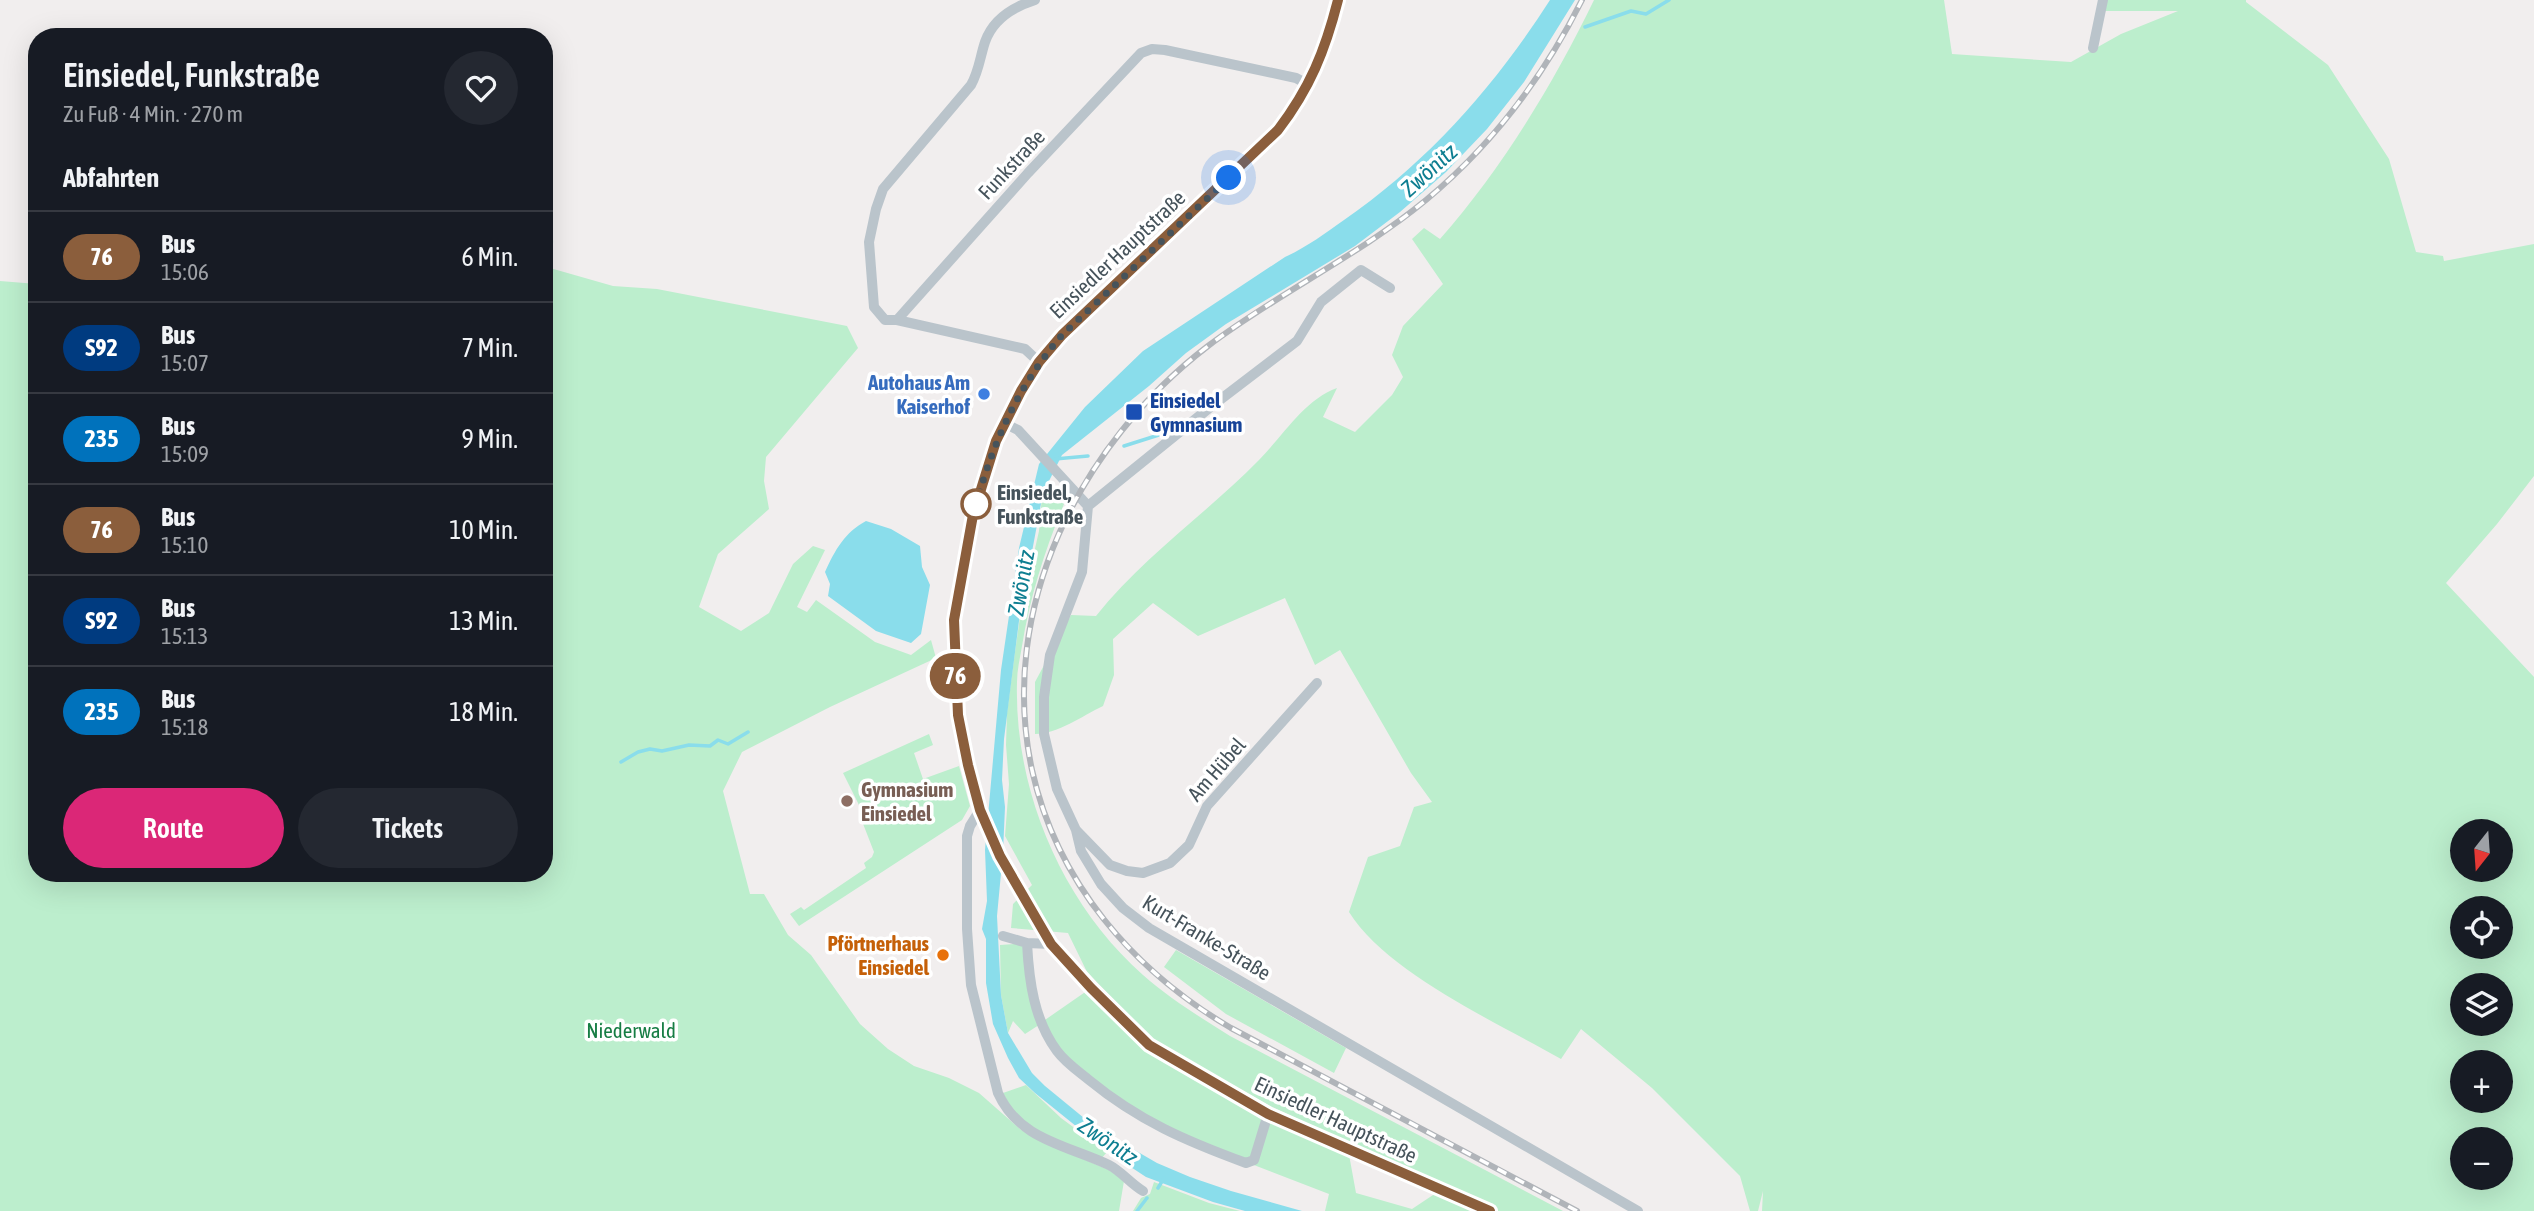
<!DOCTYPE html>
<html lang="de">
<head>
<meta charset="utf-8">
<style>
	:root { --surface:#171b24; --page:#242831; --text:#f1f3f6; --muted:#9ea1a6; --line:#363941; --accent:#db2777 }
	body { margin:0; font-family:"Asap Condensed",sans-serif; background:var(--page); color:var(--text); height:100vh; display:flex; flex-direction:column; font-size:26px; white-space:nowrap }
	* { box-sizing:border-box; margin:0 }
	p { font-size:23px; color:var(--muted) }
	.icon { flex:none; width:38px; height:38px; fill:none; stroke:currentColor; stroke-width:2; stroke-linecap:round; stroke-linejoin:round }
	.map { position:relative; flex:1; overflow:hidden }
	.side { position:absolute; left:28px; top:28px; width:525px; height:854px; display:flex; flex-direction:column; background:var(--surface); border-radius:28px; box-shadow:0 7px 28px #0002 }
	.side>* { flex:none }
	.badge { padding:0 14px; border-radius:23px; font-size:24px; line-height:46px }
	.needle { width:46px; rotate:197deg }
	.fabs { position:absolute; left:2450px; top:819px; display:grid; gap:14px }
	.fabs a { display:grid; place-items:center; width:63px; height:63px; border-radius:50%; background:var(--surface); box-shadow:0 7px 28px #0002; font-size:35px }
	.you { position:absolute; width:35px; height:35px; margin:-18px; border:5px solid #fff; border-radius:50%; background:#1a73e8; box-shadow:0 0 0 10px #1a73e833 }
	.map>.badge { position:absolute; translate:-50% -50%; box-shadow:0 0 0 4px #fff }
	h2 { padding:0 35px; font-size:26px; line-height:63px }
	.round { display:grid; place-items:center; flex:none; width:74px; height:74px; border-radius:37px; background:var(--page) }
	.headline { display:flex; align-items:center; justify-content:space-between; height:119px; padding:0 35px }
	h1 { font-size:33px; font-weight:600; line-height:52px }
	.cta { display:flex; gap:14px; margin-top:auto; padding:14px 35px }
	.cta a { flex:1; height:80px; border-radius:42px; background:var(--accent); color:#fff; font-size:28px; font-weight:600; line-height:80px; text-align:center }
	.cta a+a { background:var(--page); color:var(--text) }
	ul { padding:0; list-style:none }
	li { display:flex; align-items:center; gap:21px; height:91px; padding:0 35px; border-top:2px solid var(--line) }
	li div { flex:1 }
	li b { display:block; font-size:26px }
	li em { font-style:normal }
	li .badge { min-width:77px; font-weight:700; text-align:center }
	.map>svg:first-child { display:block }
	.green { fill:#bceecd; fill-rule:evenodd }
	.water { fill:#8addeb }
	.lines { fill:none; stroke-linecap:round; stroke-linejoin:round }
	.stream { stroke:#8addeb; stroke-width:3.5 }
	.minor { stroke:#bac4cb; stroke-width:10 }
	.secondary { stroke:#bcc8d2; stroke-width:14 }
	.rail-casing { stroke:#b0b4b9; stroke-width:6 }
	.rail { stroke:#fff; stroke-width:3.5; stroke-dasharray:10; stroke-linecap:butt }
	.line-casing { stroke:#fff; stroke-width:16 }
	.line { stroke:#8b5e3c; stroke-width:10 }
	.walk { stroke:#46535b; stroke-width:7; stroke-dasharray:0 12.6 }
	.shop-dot { fill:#3f7fe0; stroke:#fff; stroke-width:2.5 }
	.transit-dot { fill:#1a4fb4; stroke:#fff; stroke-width:2.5 }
	.stop-dot { fill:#fff; stroke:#8b5e3c; stroke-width:3.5 }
	.education-dot { fill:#8d6e63; stroke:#fff; stroke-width:2.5 }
	.food-dot { fill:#e8710a; stroke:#fff; stroke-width:2.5 }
	.labels { text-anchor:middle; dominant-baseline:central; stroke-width:7; stroke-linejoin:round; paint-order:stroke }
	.street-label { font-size:21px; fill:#46535b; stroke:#fff }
	.shop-label { font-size:21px; font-weight:bold; fill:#366cbe; stroke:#fff; text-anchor:end }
	.transit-label { font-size:21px; font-weight:bold; fill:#164399; stroke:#fff; text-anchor:start }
	.stop-label { font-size:21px; font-weight:bold; fill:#46535b; stroke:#fff; text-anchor:start }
	.education-label { font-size:21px; font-weight:bold; fill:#785e54; stroke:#fff; text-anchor:start }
	.food-label { font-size:21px; font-weight:bold; fill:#c56008; stroke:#fff; text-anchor:end }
	.park-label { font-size:21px; fill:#177d44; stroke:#fff }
	.water-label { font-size:23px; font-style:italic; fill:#0e7e91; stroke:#fff }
</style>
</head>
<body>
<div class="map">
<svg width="2534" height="1211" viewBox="0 0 2534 1211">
	<rect width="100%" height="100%" fill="#f1eeee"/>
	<path class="green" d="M1594,0h350l8,54 119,8 50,-28 57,-23h-76l1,-11h143v2l82,63 61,94 27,93 27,4 1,5 90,-17v232l-37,48 -51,59 88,94v534h-772l1,-20 -5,20h-8l-10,-35 -88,-88 -71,-59 -20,30c-63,-36 -174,-86 -212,-147l19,-55 32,-11 14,-39 18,-5 -21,-29 -71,-123 -25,15 -30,-67 -87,38 -45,-33 -40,36 1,36 -11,31c-21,10 -45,28 -68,28v-52l36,-67 25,1c47,-59 110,-102 163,-156 24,-24 45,-60 78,-72l-14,29 32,15 37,-37 11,-18 -11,-22 11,-29 40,-42 -31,-45 12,-11 16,11c61,-69 114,-156 154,-239zM2462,831h39v39h-39zM2462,908h39v39h-39zM2462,985h39v39h-39zM2462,1062h39v39h-39zM2462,1139h39v39h-39z
		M544,214c5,9 10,19 9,30 0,9 -5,14 -3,24l63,18 44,3 190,37 11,22 -92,109 -2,24 5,28 -51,45 -19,53 42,24 28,-18 24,-49 20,-18 12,4 -28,57 10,5 9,-12 59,42 36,13 20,-15 5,18 -106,49 -88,45 -19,39 27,103h14l24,41 23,20 49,69 28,25 26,17 35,12 30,15 41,36 16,10 73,31 15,11 -5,30h-1119v-930l37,3v589h507z
		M1043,484l9,4 12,16c-19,46 -34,92 -42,142 -2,12 -5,24 -5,36 -3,109 45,221 126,293 27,24 57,42 87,61l333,175h-238l4,-17 -163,-63 -98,-68 -26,-40 -17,11 -12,-13 -5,12 -7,-38 -1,-50 27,-2 15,79 49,-34 58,57 199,104 8,44 56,16 33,-22 -175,-81 -117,-66 -66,-68 -19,-39 -57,-5 2,-24 19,-19 -27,-49 4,-52 -3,-39 1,-32 8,-61 6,-42 18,-79z
		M929,734l4,11 -19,8 9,26 36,-13 11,40 -8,14 -163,106 -9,-12 11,-7 3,3 62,-42 -2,-5 8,-6 2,-5 -14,-36 3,-3 -20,-40z
		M1176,950l170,98 -12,25 -108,-59 -62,-47z
		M1026,1085l35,33 46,34 -6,7 -63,-27 -25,-20 -10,-19z
		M1154,1182l55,21 31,8h-107l8,-13 9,-4z"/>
	<path class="water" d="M1550,0h25l-51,82 -37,47 -41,43 -46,40 -45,34 -129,78 -40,29 -37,33 -87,69 -19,38 -24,128 -15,118 -2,41 3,27 -2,45 -6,64 4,79 7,38 24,40 13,13 39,32 35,23 38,22 33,14 41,14 71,20h-57l-32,-9 -67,-25 -38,-25 -73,-59 -16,-15 -11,-20 -15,-34 -7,-41v-44l-4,-10 5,-28 -2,-51 16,-180 18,-122 20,-84 46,-57 58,-56 142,-94c22,-10 39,-23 59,-37 84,-58 151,-134 206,-220z
		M866,521l25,8 29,17 2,21 8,18 -9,49 -10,9 -35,-12 -48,-35 2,-12 -5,-12c10,-22 20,-40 41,-51z"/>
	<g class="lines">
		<path class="stream" d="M1585,27l46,-16 15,3 23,-14
			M1124,446l41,-13
			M1055,459l33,-3
			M621,762l17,-10 12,-3 12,2 27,-6 21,1 8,-6 10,4 20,-12
			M1158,1188l6,-10
			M1137,1211l10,-13"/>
		<path class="minor" d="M1035,0c-22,7 -42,19 -50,42 -5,15 -6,29 -14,43l-88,104 -7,20 -7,33 5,65 11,13h12l128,29 14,13
			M2093,48l10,-48
			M897,320l131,-147 113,-120 11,-4 13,1 131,28 13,7
			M1004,423l14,7 70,76 -6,66 -32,83 -6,42v37l13,55 19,41 5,21 20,33 22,24 26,20 489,283
			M1088,506l120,-97 89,-68 24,-39 40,-32 29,18
			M980,810l-10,16 -3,10v93l4,56 27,108c21,47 69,52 111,72 12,6 22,19 34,26
			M1076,830l34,35 17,6 16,2 27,-10 19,-18 18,-39 110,-123
			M1003,936l24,7 24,1
			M1027,943c2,38 7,77 30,108 9,12 21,20 32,29 50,41 97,61 157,83l8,-3 14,-46"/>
		<path class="secondary" d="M1338,0c-13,51 -28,88 -60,130l-216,205 -23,27 -16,25 -27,54 -23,74 -19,105 4,95 10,50 12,45 20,45 51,89 40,44 58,57 119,69 222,97"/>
		<defs>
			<path id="rail" d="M1577,1211l-346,-183c-97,-57 -174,-145 -199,-258 -35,-162 48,-326 176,-424 70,-53 150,-90 218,-146 65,-54 118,-124 156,-200"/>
		</defs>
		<use href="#rail" class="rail-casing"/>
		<use href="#rail" class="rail"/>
	</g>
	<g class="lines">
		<defs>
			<path id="line" d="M1338,0c-13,51 -28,88 -60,130l-216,205 -23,27 -18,29 -25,50 -23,74 -19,105 4,95 10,50 12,45 20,46 51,88 40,44 58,57 119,69 222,97"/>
		</defs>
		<use href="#line" class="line-casing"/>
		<use href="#line" class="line"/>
		<path class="walk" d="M976,504c19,-66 41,-116 86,-169l167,-157"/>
	</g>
	<circle class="shop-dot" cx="984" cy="394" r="7"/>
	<rect class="transit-dot" x="1125" y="403" width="18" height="18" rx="3.5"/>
	<circle class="stop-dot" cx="976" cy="504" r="14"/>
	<circle class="education-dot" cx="847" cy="801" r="7"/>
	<circle class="food-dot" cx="943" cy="955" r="7"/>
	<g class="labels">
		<g class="street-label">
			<text transform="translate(1011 164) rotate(-47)">Funkstraße</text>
			<text transform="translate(1117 254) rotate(-43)">Einsiedler Hauptstraße</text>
			<text transform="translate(1216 769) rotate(-49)">Am Hübel</text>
			<text transform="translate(1207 937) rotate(31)">Kurt-Franke-Straße</text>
			<text transform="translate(1336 1119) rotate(25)">Einsiedler Hauptstraße</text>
		</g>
		<g class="shop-label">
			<text x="970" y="382">Autohaus Am<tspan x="970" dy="24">Kaiserhof</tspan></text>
		</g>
		<g class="transit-label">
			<text x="1150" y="400">Einsiedel<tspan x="1150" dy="24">Gymnasium</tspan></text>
		</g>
		<g class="stop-label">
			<text x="997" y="492">Einsiedel,<tspan x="997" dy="24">Funkstraße</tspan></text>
		</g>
		<g class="education-label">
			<text x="861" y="789">Gymnasium<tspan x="861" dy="24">Einsiedel</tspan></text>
		</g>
		<g class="food-label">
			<text x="929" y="943">Pförtnerhaus<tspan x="929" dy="24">Einsiedel</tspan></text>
		</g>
		<g class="park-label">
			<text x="631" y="1030">Niederwald</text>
		</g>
		<g class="water-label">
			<text transform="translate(1429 170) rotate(-42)">Zwönitz</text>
			<text transform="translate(1021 583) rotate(-80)">Zwönitz</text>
			<text transform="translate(1108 1141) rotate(34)">Zwönitz</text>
		</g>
	</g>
</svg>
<div class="fabs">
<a><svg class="needle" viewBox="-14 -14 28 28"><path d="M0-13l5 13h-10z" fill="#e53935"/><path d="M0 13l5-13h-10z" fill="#9ea1a6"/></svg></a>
<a><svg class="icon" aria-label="locate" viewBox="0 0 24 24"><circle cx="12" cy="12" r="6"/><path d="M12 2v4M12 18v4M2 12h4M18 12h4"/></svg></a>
<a><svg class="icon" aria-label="layers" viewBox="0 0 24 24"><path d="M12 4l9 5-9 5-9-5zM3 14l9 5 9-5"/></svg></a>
<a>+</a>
<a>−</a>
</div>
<div class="you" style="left:1229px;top:178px"></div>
<b class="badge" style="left:955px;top:676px;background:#8b5e3c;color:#fff">76</b>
<section class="side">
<div class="headline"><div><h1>Einsiedel, Funkstraße</h1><p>Zu Fuß · 4 Min. · 270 m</p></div><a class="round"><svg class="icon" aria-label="heart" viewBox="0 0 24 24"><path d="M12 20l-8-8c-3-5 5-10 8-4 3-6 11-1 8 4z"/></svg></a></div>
<h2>Abfahrten</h2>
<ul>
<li><span class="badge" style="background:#8b5e3c;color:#fff">76</span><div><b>Bus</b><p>15:06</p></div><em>6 Min.</em></li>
<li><span class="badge" style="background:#003b80;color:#fff">S92</span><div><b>Bus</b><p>15:07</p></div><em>7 Min.</em></li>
<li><span class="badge" style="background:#0072bc;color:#fff">235</span><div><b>Bus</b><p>15:09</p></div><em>9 Min.</em></li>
<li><span class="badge" style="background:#8b5e3c;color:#fff">76</span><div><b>Bus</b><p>15:10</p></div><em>10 Min.</em></li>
<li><span class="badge" style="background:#003b80;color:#fff">S92</span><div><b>Bus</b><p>15:13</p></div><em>13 Min.</em></li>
<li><span class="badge" style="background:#0072bc;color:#fff">235</span><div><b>Bus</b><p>15:18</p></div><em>18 Min.</em></li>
</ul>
<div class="cta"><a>Route</a><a>Tickets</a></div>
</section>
</div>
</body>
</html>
